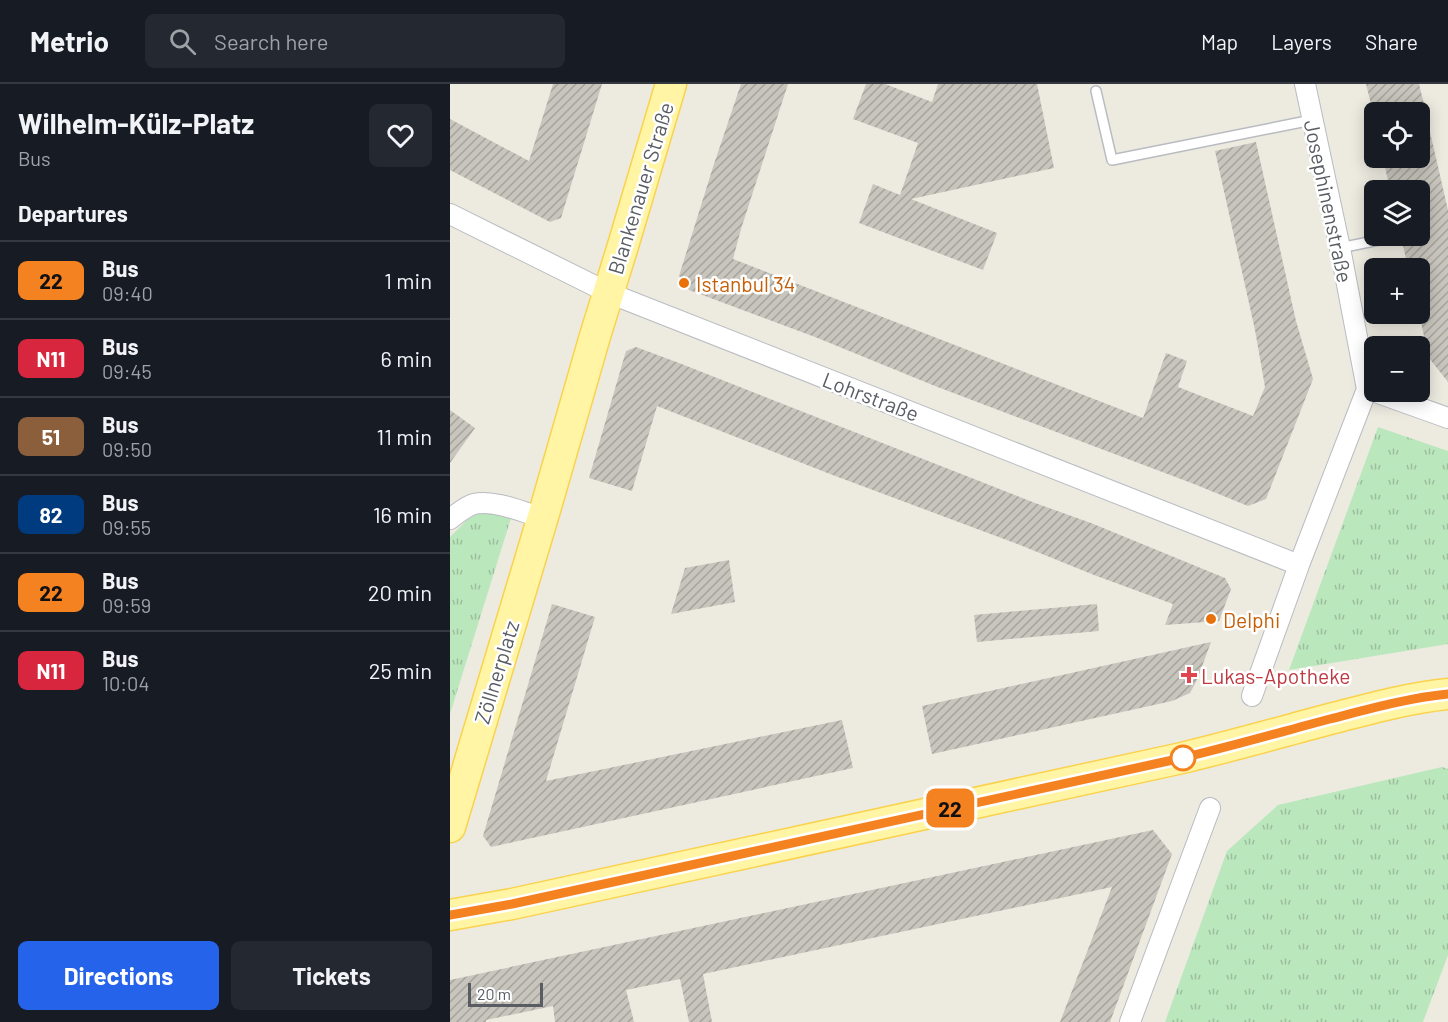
<!DOCTYPE html>
<html lang="en">
<head>
<meta charset="utf-8">
<style>
	:root { --surface:#171b24; --page:#242831; --text:#f1f3f6; --muted:#9ea1a6; --line:#363941; --accent:#2563eb }
	body { margin:0; font-family:Barlow,sans-serif; background:var(--page); color:var(--text); height:100vh; display:flex; flex-direction:column; font-size:22px; white-space:nowrap }
	* { box-sizing:border-box; margin:0 }
	p { font-size:20px; color:var(--muted) }
	.icon { flex:none; width:33px; height:33px; fill:none; stroke:currentColor; stroke-width:2; stroke-linecap:round; stroke-linejoin:round }
	.map { position:relative; flex:1; overflow:hidden }
	.drawer { display:flex; flex-direction:column; background:var(--surface); width:450px }
	.drawer>* { flex:none }
	.badge { padding:0 12px; border-radius:9px; font-size:21px; line-height:39px }
	.tools { position:absolute; left:914px; top:18px; display:grid; gap:12px }
	.tools a { display:grid; place-items:center; width:66px; height:66px; border-radius:9px; background:var(--surface); box-shadow:0 3px 15px #0003; font-size:30px }
	.scale { position:absolute; left:18px; bottom:15px; width:75px; box-sizing:border-box; padding-left:6px; border:3px solid #595d63; border-top:0; font-size:16px; line-height:21px; white-space:nowrap; color:#595d63; -webkit-text-stroke:4px #fff; paint-order:stroke }
	.map>.badge { position:absolute; translate:-50% -50%; box-shadow:0 0 0 3px #fff }
	h2 { padding:0 18px; font-size:22px; line-height:54px }
	.round { display:grid; place-items:center; flex:none; width:63px; height:63px; border-radius:9px; background:var(--page) }
	.overview { display:flex; align-items:center; justify-content:space-between; height:102px; padding:0 18px }
	h1 { font-size:28px; font-weight:700; line-height:45px }
	.action { display:flex; gap:12px; margin-top:auto; padding:12px 18px }
	.action a { flex:1; height:69px; border-radius:9px; background:var(--accent); color:#fff; font-size:24px; font-weight:700; line-height:69px; text-align:center }
	.action a+a { background:var(--page); color:var(--text) }
	ul { padding:0; list-style:none }
	li { display:flex; align-items:center; gap:18px; height:78px; padding:0 18px; border-top:2px solid var(--line) }
	li div { flex:1 }
	li b { display:block; font-size:22px }
	li em { font-style:normal }
	li .badge { min-width:66px; font-weight:700; text-align:center }
	header { display:flex; align-items:center; gap:36px; box-sizing:border-box; height:84px; padding:0 30px; background:var(--surface); border-bottom:2px solid var(--line) }
	header strong { font-size:28px }
	nav { display:flex; gap:33px; margin-inline-start:auto; font-size:21px }
	.search { width:420px; height:54px; background:var(--page); display:flex; align-items:center; gap:15px; box-sizing:border-box; padding:0 21px; border-radius:9px; color:var(--muted); font-size:22px }
	main { display:flex; flex:1; min-height:0 }
	.map>svg:first-child { display:block }
	.grass { fill:url(#grass-tufts) }
	.building { fill:url(#building-hatch) }
	.lines { fill:none; stroke-linecap:round; stroke-linejoin:round }
	.lane-casing { stroke:#b8bbc1; stroke-width:12 }
	.street-casing { stroke:#b8bbc1; stroke-width:22 }
	.primary-casing { stroke:#fad24d; stroke-width:33 }
	.lane { stroke:#fff; stroke-width:9 }
	.street { stroke:#fff; stroke-width:20 }
	.primary { stroke:#fff5a4; stroke-width:30 }
	.line-casing { stroke:#fff; stroke-width:14 }
	.line { stroke:#f58220; stroke-width:9 }
	.food-dot { fill:#e8710a; stroke:#fff; stroke-width:2 }
	.health-dot { fill:#e0444e; stroke:#fff; stroke-width:2 }
	.stop-dot { fill:#fff; stroke:#f58220; stroke-width:3 }
	.labels { text-anchor:middle; dominant-baseline:central; stroke-width:5; stroke-linejoin:round; paint-order:stroke }
	.street-label { font-size:21px; fill:#595d63; stroke:#fff }
	.food-label { font-size:21px; fill:#c56008; stroke:#fff; text-anchor:start }
	.health-label { font-size:21px; fill:#be3a42; stroke:#fff; text-anchor:start }
</style>
</head>
<body>
<header>
<strong>Metrio</strong>
<div class="search"><svg class="icon" aria-label="search" viewBox="0 0 24 24"><circle cx="10" cy="10" r="6"/><path d="M15 15l6 6"/></svg>Search here</div>
<nav><a>Map</a><a>Layers</a><a>Share</a></nav>
</header>
<main>
<section class="drawer">
<div class="overview"><div><h1>Wilhelm-Külz-Platz</h1><p>Bus</p></div><a class="round"><svg class="icon" aria-label="heart" viewBox="0 0 24 24"><path d="M12 20l-8-8c-3-5 5-10 8-4 3-6 11-1 8 4z"/></svg></a></div>
<h2>Departures</h2>
<ul>
<li><span class="badge" style="background:#f58220;color:#111">22</span><div><b>Bus</b><p>09:40</p></div><em>1 min</em></li>
<li><span class="badge" style="background:#d7263d;color:#fff">N11</span><div><b>Bus</b><p>09:45</p></div><em>6 min</em></li>
<li><span class="badge" style="background:#8b5e3c;color:#fff">51</span><div><b>Bus</b><p>09:50</p></div><em>11 min</em></li>
<li><span class="badge" style="background:#003b80;color:#fff">82</span><div><b>Bus</b><p>09:55</p></div><em>16 min</em></li>
<li><span class="badge" style="background:#f58220;color:#111">22</span><div><b>Bus</b><p>09:59</p></div><em>20 min</em></li>
<li><span class="badge" style="background:#d7263d;color:#fff">N11</span><div><b>Bus</b><p>10:04</p></div><em>25 min</em></li>
</ul>
<div class="action"><a>Directions</a><a>Tickets</a></div>
</section>
<div class="map">
<svg width="998" height="938" viewBox="0 0 998 938">
	<defs>
		<pattern id="grass-tufts" width="24" height="20" patternUnits="userSpaceOnUse" patternTransform="scale(1.5)"><rect width="24" height="20" fill="#bbe7bd"/><path d="M3 7l-1-3M5 7V3M7 7l1-3M15 17l-1-3M17 17v-4M19 17l1-3" fill="none" stroke="#9bbe9d"/></pattern>
		<pattern id="building-hatch" width="6" height="6" patternUnits="userSpaceOnUse" patternTransform="scale(1.5)"><rect width="6" height="6" fill="#c8c5bd"/><path d="M-1 1l2-2M0 6l6-6M5 7l2-2" fill="none" stroke="#a5a39d"/></pattern>
	</defs>
	<rect width="100%" height="100%" fill="#edebe0"/>
	<path class="grass" d="M928,343l70,24v193l-159,26z
		M33,428l29,3 -62,199v-177l19,-19z
		M992,683l6,2v186l-25,67h-258l62,-171 51,-46z"/>
	<path class="building" d="M103,0h49l-41,134 -11,4 -100,-52v-51l79,42z
		M291,0h47l-47,145 -8,30 410,159 23,-65 21,8 -9,26 75,29 12,-29 -10,-57 -40,-179 41,-9 40,179 17,58 -47,120 -18,7 -54,-22 -259,-98 -120,-49 -126,-47 -10,-14 34,-109z
		M416,0h19l47,18 6,-18h99l17,84 -143,31 86,34 -14,37 -124,-47 14,-39 27,11 18,-52 -65,-24z
		M916,0h53l7,28h-53z
		M977,35l21,91v172l-19,-24 -10,-44v-46h-11l-6,-27 3,-5h14v-46h-29l-7,-32h36v-38z
		M186,263l43,16 356,140 56,20 134,55 6,11 -12,32 -54,4 8,-21 -79,-29 -74,-30 -190,-71 -173,-68 -25,85 -43,-13 37,-127z
		M0,326l25,18 -25,35z
		M279,476l6,42 -64,12 14,-46z
		M102,520l43,13 -49,164 296,-61 11,48 -362,79 -8,-11z
		M647,520l2,27 -122,11 -3,-27z
		M761,558l-14,38 -7,13 -18,8 -240,53 -10,-48z
		M703,746l19,24 -62,168h-50l52,-135 -409,87 9,48h-23l-9,-43 -54,11 8,32h-79l-2,-16 -67,14v2h-36v-42z"/>
	<g class="lines">
		<defs>
			<path id="lane" d="M646,7l16,69 200,-40
				M890,164l58,-12"/>
			<path id="street" d="M855,0l35,164 27,141
				M0,130l159,79 690,272
				M917,305l81,29
				M0,435c7,-5 16,-13 24,-15 19,-5 49,8 68,14
				M802,612l47,-131 68,-176
				M680,938l80,-214"/>
			<path id="primary" d="M0,743l95,-317 50,-174 27,-87 49,-165
				M0,831l62,-11 670,-146c50,-12 99,-26 148,-39 39,-10 78,-21 118,-25"/>
		</defs>
		<use href="#lane" class="lane-casing"/>
		<use href="#street" class="street-casing"/>
		<use href="#primary" class="primary-casing"/>
		<use href="#lane" class="lane"/>
		<use href="#street" class="street"/>
		<use href="#primary" class="primary"/>
	</g>
	<g class="lines">
		<defs>
			<path id="line" d="M0,831l62,-11 670,-146c50,-12 99,-26 148,-39 39,-10 78,-21 118,-25"/>
		</defs>
		<use href="#line" class="line-casing"/>
		<use href="#line" class="line"/>
	</g>
	<g class="food-dot">
		<circle cx="234" cy="199" r="6"/>
		<circle cx="761" cy="535" r="6"/>
	</g>
	<path class="health-dot" d="M736 582h6v6h6v6h-6v6h-6v-6h-6v-6h6z"/>
	<circle class="stop-dot" cx="733" cy="674" r="12"/>
	<g class="labels">
		<g class="street-label">
			<text transform="translate(190 104) rotate(-73)">Blankenauer Straße</text>
			<text transform="translate(879 117) rotate(78)">Josephinenstraße</text>
			<text transform="translate(421 312) rotate(21)">Lohrstraße</text>
			<text transform="translate(46 588) rotate(-73)">Zöllnerplatz</text>
		</g>
		<g class="food-label">
			<text x="246" y="199">Istanbul 34</text>
			<text x="773" y="535">Delphi</text>
		</g>
		<g class="health-label">
			<text x="751" y="591">Lukas-Apotheke</text>
		</g>
	</g>
</svg>
<div class="tools">
<a><svg class="icon" aria-label="locate" viewBox="0 0 24 24"><circle cx="12" cy="12" r="6"/><path d="M12 2v4M12 18v4M2 12h4M18 12h4"/></svg></a>
<a><svg class="icon" aria-label="layers" viewBox="0 0 24 24"><path d="M12 4l9 5-9 5-9-5zM3 14l9 5 9-5"/></svg></a>
<a>+</a>
<a>−</a>
</div>
<div class="scale">20 m</div>
<b class="badge" style="left:500px;top:724px;background:#f58220;color:#111">22</b>
</div>
</main>
</body>
</html>
